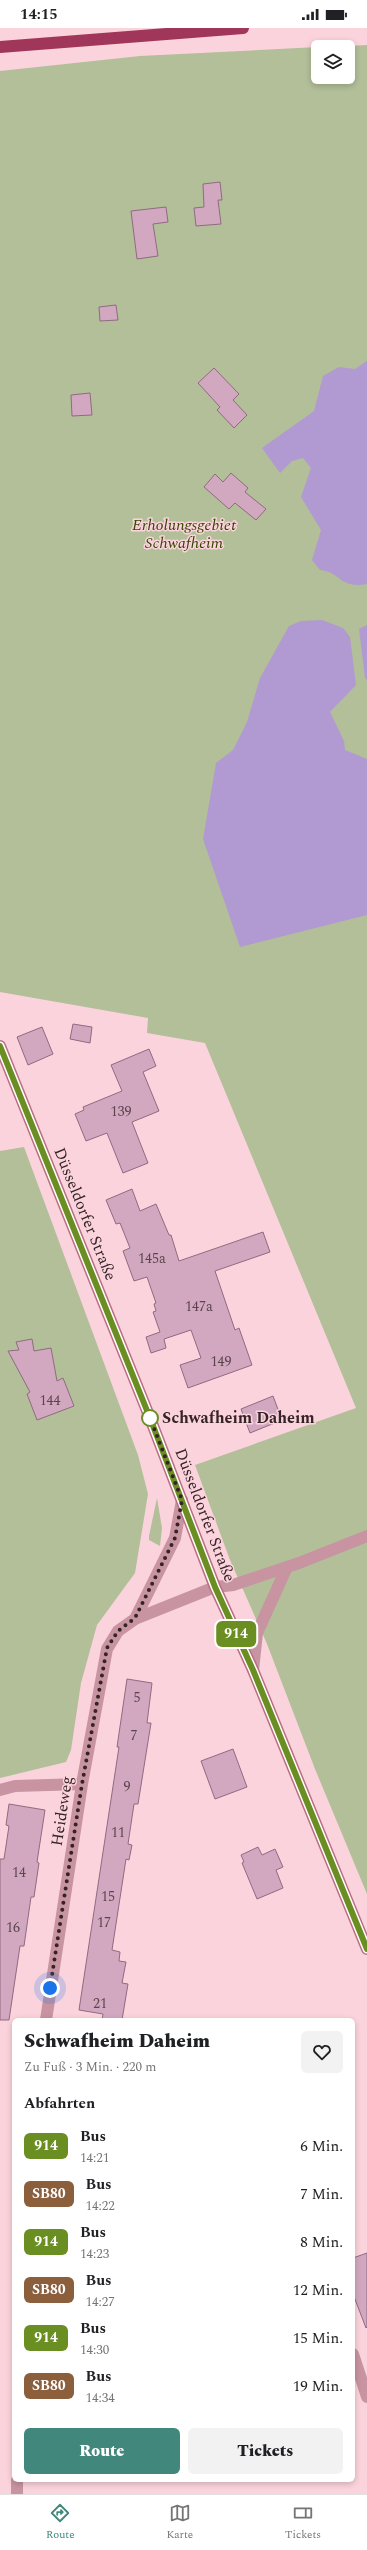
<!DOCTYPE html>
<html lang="de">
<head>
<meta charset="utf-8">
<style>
	:root { --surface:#fff; --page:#f2f2f2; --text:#202124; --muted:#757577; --line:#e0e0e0; --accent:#42877c }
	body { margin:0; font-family:Spectral,serif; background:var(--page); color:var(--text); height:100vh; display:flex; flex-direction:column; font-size:15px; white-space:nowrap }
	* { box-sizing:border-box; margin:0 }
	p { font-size:13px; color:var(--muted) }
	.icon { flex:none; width:22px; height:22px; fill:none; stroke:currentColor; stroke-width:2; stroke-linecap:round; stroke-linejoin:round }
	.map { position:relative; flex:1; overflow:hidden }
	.sheet { position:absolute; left:12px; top:1990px; width:343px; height:464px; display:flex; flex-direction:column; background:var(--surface); border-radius:6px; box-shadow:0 2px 6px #0003 }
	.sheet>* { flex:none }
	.badge { padding:0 8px; border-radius:6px; font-size:14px; line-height:26px }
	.controls { position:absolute; left:311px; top:12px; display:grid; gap:8px }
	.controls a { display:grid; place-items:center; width:44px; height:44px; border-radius:6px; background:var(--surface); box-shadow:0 2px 6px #0003; font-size:20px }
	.you { position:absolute; width:20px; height:20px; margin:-10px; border:3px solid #fff; border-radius:50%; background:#1a73e8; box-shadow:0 0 0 6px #1a73e833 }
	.map>.badge { position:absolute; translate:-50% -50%; box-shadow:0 0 0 2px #fff }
	h2 { padding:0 12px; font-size:15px; line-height:36px }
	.round { display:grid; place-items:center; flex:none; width:42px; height:42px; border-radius:6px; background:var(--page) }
	.headline { display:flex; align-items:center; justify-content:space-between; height:68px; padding:0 12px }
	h1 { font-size:19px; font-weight:800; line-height:30px }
	.cta { display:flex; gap:8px; margin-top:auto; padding:8px 12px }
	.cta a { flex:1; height:46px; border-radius:6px; background:var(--accent); color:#fff; font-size:16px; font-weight:800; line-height:46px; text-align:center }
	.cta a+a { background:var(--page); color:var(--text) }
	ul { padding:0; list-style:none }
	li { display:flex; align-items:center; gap:12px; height:48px; padding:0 12px }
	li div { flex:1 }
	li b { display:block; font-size:15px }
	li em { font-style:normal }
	li .badge { min-width:44px; font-weight:700; text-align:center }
	.status { display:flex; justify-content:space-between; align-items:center; height:28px; padding:0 20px; background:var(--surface); direction:ltr }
	.status svg { height:11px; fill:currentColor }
	.dock { display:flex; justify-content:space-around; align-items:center; height:56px; border-top:1px solid var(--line); background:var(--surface); font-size:11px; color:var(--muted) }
	.dock a { display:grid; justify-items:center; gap:2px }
	.dock .current { color:var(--accent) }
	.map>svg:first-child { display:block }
	.green { fill:#b2bf99 }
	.water { fill:#b09ad1 }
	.building { fill:#d1a8c0; stroke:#906a81 }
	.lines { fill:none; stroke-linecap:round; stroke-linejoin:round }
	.minor { stroke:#c894a1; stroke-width:12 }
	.secondary { stroke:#b96e83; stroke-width:12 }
	.motorway { stroke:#a0375b; stroke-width:12 }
	.line-casing { stroke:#fff; stroke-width:9 }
	.line { stroke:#6b8e23; stroke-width:6 }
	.walk { stroke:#352327; stroke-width:4; stroke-dasharray:0 7.2 }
	.stop-dot { fill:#fff; stroke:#6b8e23; stroke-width:2 }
	.labels { text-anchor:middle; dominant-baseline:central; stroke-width:3; stroke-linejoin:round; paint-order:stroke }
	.number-label { font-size:14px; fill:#5c444d }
	.park-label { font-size:16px; font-style:italic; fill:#354400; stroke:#fbd3dc }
	.street-label { font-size:16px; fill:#352327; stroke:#fbd3dc }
	.stop-label { font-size:16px; font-weight:bold; fill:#352327; stroke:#fbd3dc; text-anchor:start }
</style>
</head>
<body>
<div class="status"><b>14:15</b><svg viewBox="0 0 49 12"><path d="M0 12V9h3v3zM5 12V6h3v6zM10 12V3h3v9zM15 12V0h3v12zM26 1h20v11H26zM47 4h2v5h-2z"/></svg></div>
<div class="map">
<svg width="367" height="2466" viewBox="0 0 367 2466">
	<rect width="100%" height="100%" fill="#fbd3dc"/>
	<path class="green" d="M367,17v1849l-52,-125 -48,-125 -37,-84 -35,-95 161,-57 -151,-365 -58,-10 1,-15 -148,-26v-921l140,-15 178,-9v30h30v-30h-22z
		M24,1119l114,308 10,39 -13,79 -38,52 -16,58 -10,67 -5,12 -66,16v-627z
		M157,1470l5,30 -2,18 -11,-6v-4z"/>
	<path class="water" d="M367,333v223c-29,5 -25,-12 -47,-14l-8,-10 9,-30 -20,-33 10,-29 -8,-10 -11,3 -12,12 -18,-25 52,-37 9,-35 16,-9 16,2z
		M322,592l21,8 7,9 6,48 -26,27 14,29 1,9 22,9v156l-127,32 -37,-108 13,-76 17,-13 14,-28 13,-44 29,-52 12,-5z
		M367,597v55l-2,-2 -6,-49z"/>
	<path class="building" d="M220,154l2,18h-4l3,24 -25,2 -2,-18 10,-1 -1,-23z
		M166,179l2,15 -15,2 5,32 -21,3 -6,-48z
		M116,277l2,15 -18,1 -1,-14z
		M214,340l25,26 -6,6 14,15 -13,13 -17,-18 3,-3 -22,-24z
		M90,365l2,22 -20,1 -1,-21z
		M231,445l17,15 -3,4 21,17 -10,11 -21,-17 -6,6 -25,-22 11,-13 8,8z
		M73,996l19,3 -2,16 -20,-4z
		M42,999l11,27 -25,11 -11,-28z
		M149,1021l7,17 -13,6 16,39 -27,11 16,41 -25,10 -16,-40 -21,8 -11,-27 9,-4 -1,-3 39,-16 -11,-26z
		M132,1161l8,22 16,-7 13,31h2l8,26 84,-29 7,20 -55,19 20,59 4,-2 13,37 -64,23 -8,-23 21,-7 -10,-28 -27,9 2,9 -15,5 -5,-16 14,-5 -7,-20 3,-1 -2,-7 2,-1 -9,-26 -13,4 -11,-30 7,-3 -10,-25 -4,1 -10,-24z
		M32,1311l2,12 17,-3 6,33 6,-3 11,28 -37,14 -10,-26 3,-2 -22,-41 11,-1 -3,-8z
		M273,1368l9,24 -32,13 -9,-24z
		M127,1651l25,4 -5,40h4l-13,81h-4l-6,40 4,1 -3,15 -3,-1 -14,91 8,2 -1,9 7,1 -4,21 6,1 -6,36h-20l1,-6 -24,-4 40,-263h-2z
		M233,1721l14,38 -32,12 -14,-38z
		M9,1776l36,6 -8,52 2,1 -5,34h-3l-7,49h-4l-11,74h-9v-161h4l5,-33 -3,-1z
		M258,1819l4,8 13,-6 8,18 -7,3 7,18 -26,11 -15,-36 2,-1 -3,-7z
		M367,2225v74l-1,1 -13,-34v-36z"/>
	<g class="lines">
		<path class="minor" d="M135,1591l40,-81 7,-38
			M253,1642l4,-37 30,-66
			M0,1762l15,-4 67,-2
			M46,1992l36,-236 25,-135 11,-18 17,-12 80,-32 18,-2 66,-22 68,-27
			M353,2326l14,43
			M17,2466v-14"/>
		<path class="secondary" d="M0,1018l150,372 65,169 38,83 114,279"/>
		<path class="motorway" d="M0,19l243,-19"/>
	</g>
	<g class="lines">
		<defs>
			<path id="line" d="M0,1018l150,372 65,169 38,83 114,279"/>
		</defs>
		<use href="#line" class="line-casing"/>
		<use href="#line" class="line"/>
		<path class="walk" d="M50,1960l32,-204 25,-136 11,-17 17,-13 40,-80 7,-38 -32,-82"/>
	</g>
	<circle class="stop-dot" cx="150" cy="1390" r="8"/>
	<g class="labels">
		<g class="number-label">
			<text x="121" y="1083">139</text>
			<text x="152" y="1230">145a</text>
			<text x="199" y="1278">147a</text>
			<text x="221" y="1333">149</text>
			<text x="50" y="1372">144</text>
			<text x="137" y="1669">5</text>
			<text x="134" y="1707">7</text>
			<text x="127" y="1758">9</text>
			<text x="118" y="1804">11</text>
			<text x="19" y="1844">14</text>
			<text x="108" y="1868">15</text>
			<text x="104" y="1894">17</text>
			<text x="13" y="1899">16</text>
			<text x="100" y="1975">21</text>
		</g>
		<g class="park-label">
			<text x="184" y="497">Erholungsgebiet<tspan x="184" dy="18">Schwafheim</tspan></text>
		</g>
		<g class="street-label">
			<text transform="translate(85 1186) rotate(68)">Düsseldorfer Straße</text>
			<text transform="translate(205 1487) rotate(69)">Düsseldorfer Straße</text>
			<text transform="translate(62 1783) rotate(-81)">Heideweg</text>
		</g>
		<g class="stop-label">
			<text x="162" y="1390">Schwafheim Daheim</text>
		</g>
	</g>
</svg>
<div class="controls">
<a><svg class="icon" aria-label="layers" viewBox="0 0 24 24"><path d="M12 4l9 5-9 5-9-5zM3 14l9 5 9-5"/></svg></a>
</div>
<div class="you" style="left:50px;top:1960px"></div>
<b class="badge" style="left:236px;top:1606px;background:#6b8e23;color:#fff">914</b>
<section class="sheet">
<div class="headline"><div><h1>Schwafheim Daheim</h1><p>Zu Fuß · 3 Min. · 220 m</p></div><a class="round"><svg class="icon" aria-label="heart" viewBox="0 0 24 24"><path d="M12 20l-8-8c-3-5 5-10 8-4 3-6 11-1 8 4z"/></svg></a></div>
<h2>Abfahrten</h2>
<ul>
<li><span class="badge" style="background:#6b8e23;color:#fff">914</span><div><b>Bus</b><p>14:21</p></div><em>6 Min.</em></li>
<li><span class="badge" style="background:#8b5e3c;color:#fff">SB80</span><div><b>Bus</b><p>14:22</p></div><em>7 Min.</em></li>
<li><span class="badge" style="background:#6b8e23;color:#fff">914</span><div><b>Bus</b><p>14:23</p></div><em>8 Min.</em></li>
<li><span class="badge" style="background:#8b5e3c;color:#fff">SB80</span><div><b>Bus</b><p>14:27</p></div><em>12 Min.</em></li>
<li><span class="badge" style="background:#6b8e23;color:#fff">914</span><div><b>Bus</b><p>14:30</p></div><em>15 Min.</em></li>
<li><span class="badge" style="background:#8b5e3c;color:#fff">SB80</span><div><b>Bus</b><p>14:34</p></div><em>19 Min.</em></li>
</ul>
<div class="cta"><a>Route</a><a>Tickets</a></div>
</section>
</div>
<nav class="dock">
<a class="current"><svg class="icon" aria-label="directions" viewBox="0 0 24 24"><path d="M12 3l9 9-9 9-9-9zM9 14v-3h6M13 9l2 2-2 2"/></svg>Route</a>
<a><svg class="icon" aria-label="map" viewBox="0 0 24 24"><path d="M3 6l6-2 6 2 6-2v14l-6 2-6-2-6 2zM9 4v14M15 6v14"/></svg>Karte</a>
<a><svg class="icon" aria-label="tickets" viewBox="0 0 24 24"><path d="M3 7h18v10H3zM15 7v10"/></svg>Tickets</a>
</nav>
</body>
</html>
